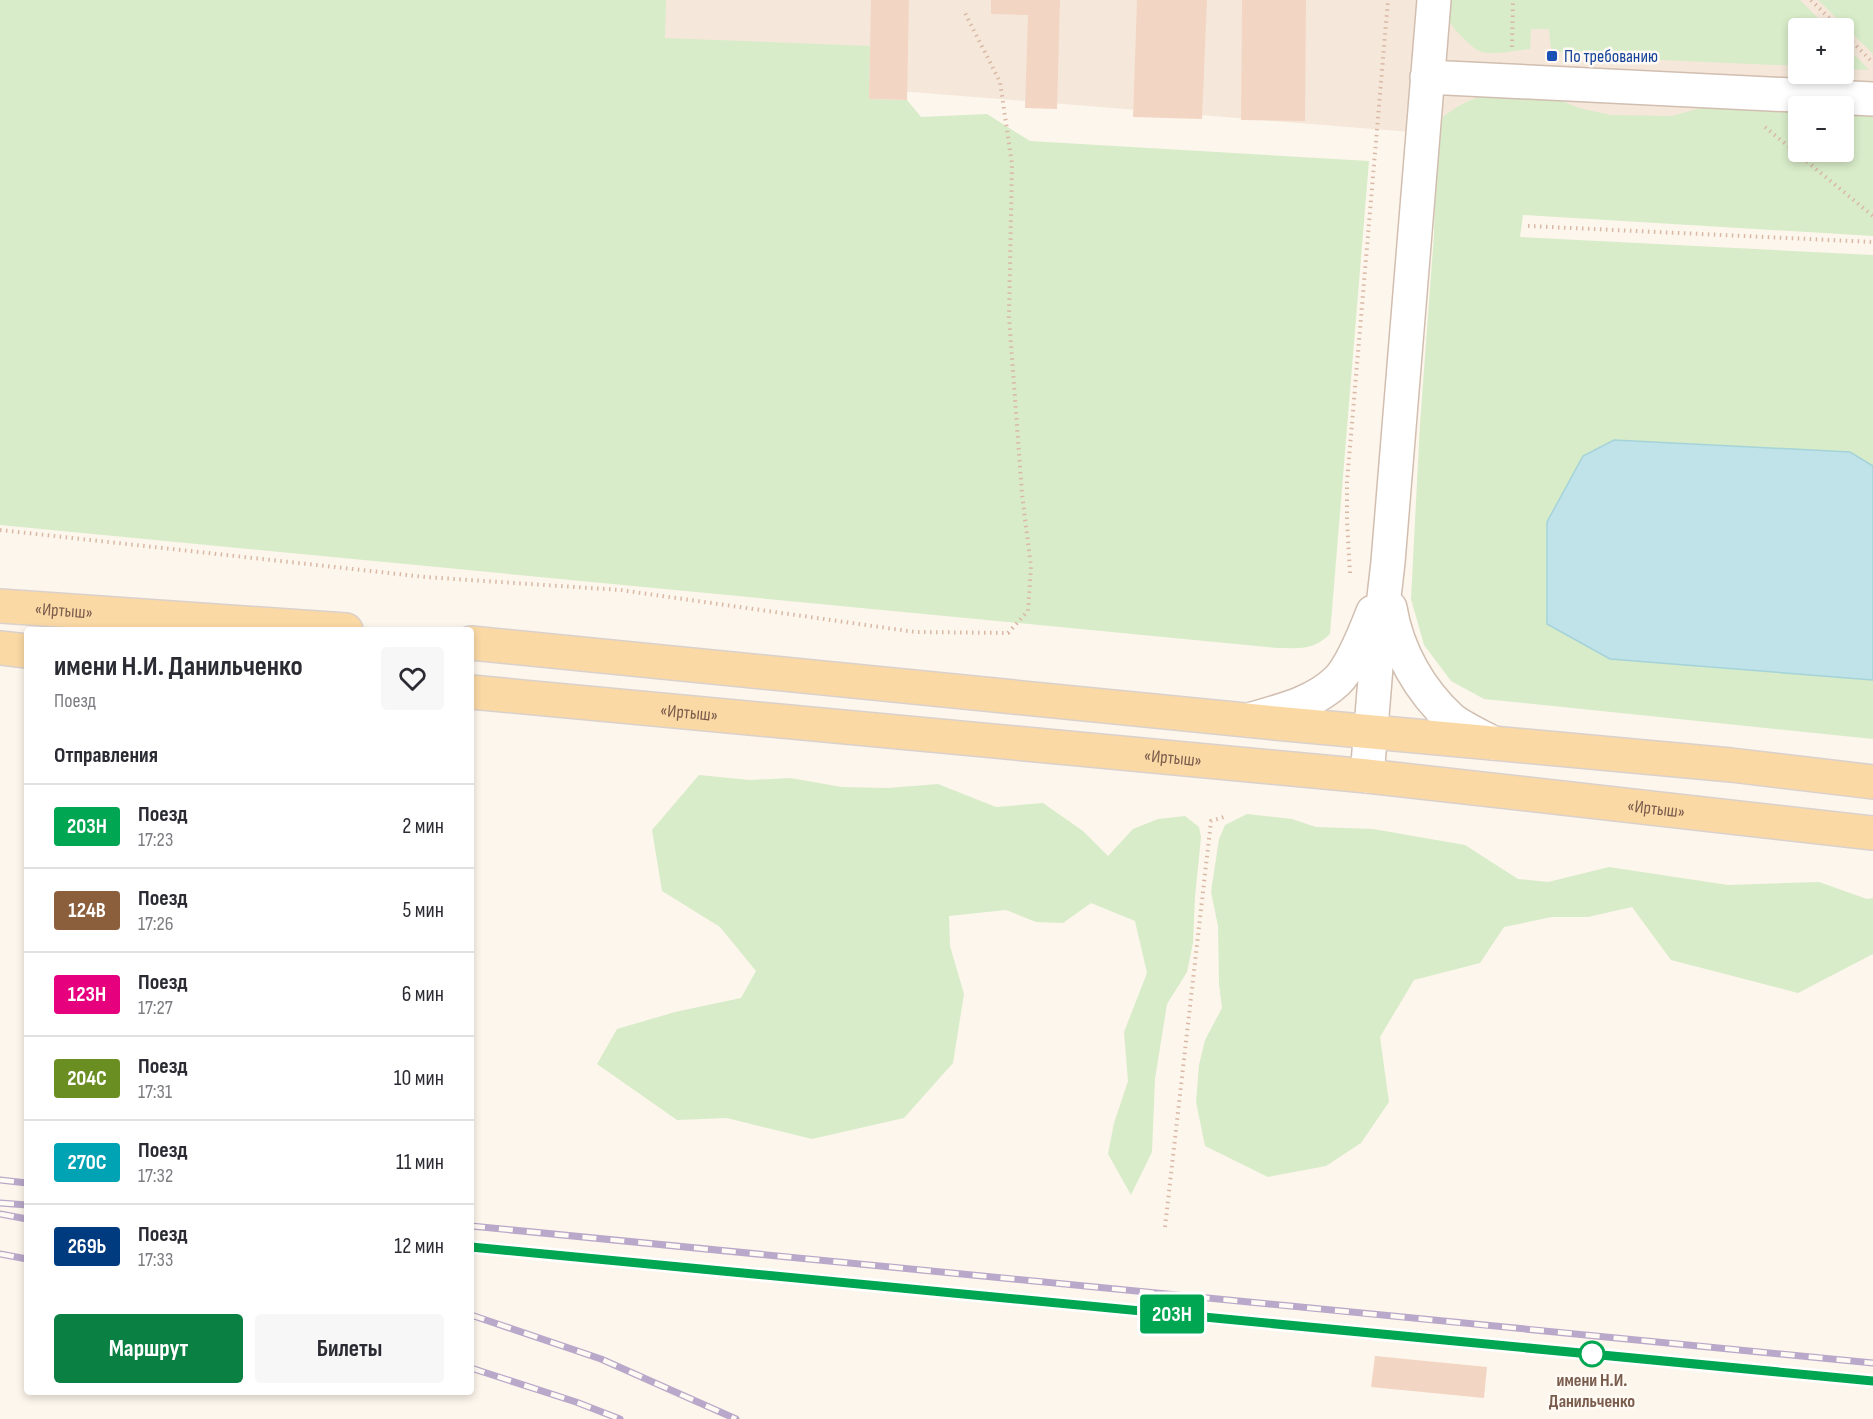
<!DOCTYPE html>
<html lang="ru">
<head>
<meta charset="utf-8">
<style>
	:root { --surface:#fff; --page:#f7f7f7; --text:#2b2b33; --muted:#7c7c81; --line:#e1e1e2; --accent:#0b8043 }
	body { margin:0; font-family:"Sofia Sans Condensed",sans-serif; background:var(--page); color:var(--text); height:100vh; display:flex; flex-direction:column; font-size:22px; white-space:nowrap }
	* { box-sizing:border-box; margin:0 }
	p { font-size:20px; color:var(--muted) }
	.icon { flex:none; width:33px; height:33px; fill:none; stroke:currentColor; stroke-width:2; stroke-linecap:round; stroke-linejoin:round }
	.map { position:relative; flex:1; overflow:hidden }
	.panel { position:absolute; left:24px; top:627px; width:450px; height:768px; display:flex; flex-direction:column; background:var(--surface); border-radius:6px; box-shadow:0 3px 9px #0003 }
	.panel>* { flex:none }
	.badge { padding:0 12px; border-radius:4px; font-size:21px; line-height:39px }
	.buttons { position:absolute; left:1788px; top:18px; display:grid; gap:12px }
	.buttons a { display:grid; place-items:center; width:66px; height:66px; border-radius:6px; background:var(--surface); box-shadow:0 3px 9px #0003; font-size:30px }
	.map>.badge { position:absolute; translate:-50% -50%; box-shadow:0 0 0 3px #fff }
	h2 { padding:0 30px; font-size:22px; line-height:54px }
	.round { display:grid; place-items:center; flex:none; width:63px; height:63px; border-radius:6px; background:var(--page) }
	.overview { display:flex; align-items:center; justify-content:space-between; height:102px; padding:0 30px }
	h1 { font-size:28px; font-weight:700; line-height:45px }
	.cta { display:flex; gap:12px; margin-top:auto; padding:12px 30px }
	.cta a { flex:1; height:69px; border-radius:6px; background:var(--accent); color:#fff; font-size:24px; font-weight:700; line-height:69px; text-align:center }
	.cta a+a { background:var(--page); color:var(--text) }
	ul { padding:0; list-style:none }
	li { display:flex; align-items:center; gap:18px; height:84px; padding:0 30px; border-top:2px solid var(--line) }
	li div { flex:1 }
	li b { display:block; font-size:22px }
	li em { font-style:normal }
	li .badge { min-width:66px; font-weight:700; text-align:center }
	.map>svg:first-child { display:block }
	.residential { fill:#f5e8da; fill-rule:evenodd }
	.green { fill:#d8ecc9; fill-rule:evenodd }
	.water { fill:#bfe3e8; stroke:#a5d3da; stroke-width:1.5 }
	.building { fill:#f3d5c3 }
	.lines { fill:none; stroke-linecap:round; stroke-linejoin:round }
	.tertiary-casing { stroke:#d1beb0; stroke-width:36 }
	.primary-casing { stroke:#dad1cd; stroke-width:36 }
	.path { stroke:#d9b8a5; stroke-width:4; stroke-dasharray:1.5 4.5; stroke-linecap:butt }
	.tertiary { stroke:#fff; stroke-width:33 }
	.primary { stroke:#fbd9a5; stroke-width:33 }
	.rail-casing { stroke:#b9a8c9; stroke-width:7 }
	.rail { stroke:#fffaf3; stroke-width:4.5; stroke-dasharray:14; stroke-linecap:butt }
	.line-casing { stroke:#fff; stroke-width:14 }
	.line { stroke:#00a651; stroke-width:9 }
	.transit-dot { fill:#1a4fb4; stroke:#fffaf3; stroke-width:2 }
	.stop-dot { fill:#fff; stroke:#00a651; stroke-width:3 }
	.labels { text-anchor:middle; dominant-baseline:central; stroke-width:5; stroke-linejoin:round; paint-order:stroke }
	.transit-label { font-size:18px; fill:#164399; stroke:#fffaf3; text-anchor:start }
	.street-label { font-size:18px; fill:#7a5c4d; stroke:#fffaf3 }
	.stop-label { font-size:18px; font-weight:bold; fill:#7a5c4d; stroke:#fffaf3 }
</style>
</head>
<body>
<div class="map">
<svg width="1873" height="1419" viewBox="0 0 1873 1419">
	<rect width="100%" height="100%" fill="#fdf6ec"/>
	<path class="residential" d="M279,0h1594v169l-1573,-126zM1798,28h46v46h-46zM1798,106h46v46h-46z"/>
	<path class="green" d="M0,0h666l-1,38 205,8 -1,53 38,1 14,17 66,-3 43,27 339,20 -39,473c-18,17 -29,14 -53,14l-1277,-123z
		M1443,0h357l28,28h-30v38l-228,-10 -19,-8 -2,-19h-18l-1,20c-13,1 -36,6 -48,3 -9,-2 -31,-25 -34,-33 -3,-6 -4,-13 -5,-19z
		M1818,0h55v54z
		M1844,44l25,26 -25,-1z
		M1507,91h30l42,17 32,7 61,1 46,-13h49l106,4v129l-350,-21 -3,22 353,18v484l-389,-40 -33,-18 -27,-36 -13,-46 9,-175 14,-190 2,-83 7,-34c24,-18 35,-21 64,-26zM1798,106h46v46h-46z
		M699,775l51,5 40,-2 52,9 46,1 50,-4 58,23 47,-4 40,28 25,25 25,-27 25,-10 27,-3 14,11 2,10 -6,60 -2,46 -6,29 -20,32 -12,75 -3,73 -21,43 -23,-41 6,-31 14,-42 -4,-49 23,-59 -12,-52 -44,-18 -28,20 -27,-1 -30,-12 -57,6 1,30 14,48 -11,69 -49,55 -92,21 -85,-21 -50,2 -80,-56 20,-35 58,-17 66,-14 15,-27 -36,-44 -58,-36 -10,-61z
		M1247,814l45,5 24,8 57,2 92,16 53,34 30,3 61,-15 119,18 91,-3 48,17 6,-1v56l-75,39 -127,-33 -39,-53 -44,10h-36l-48,10 -24,36 -66,17 -34,57 9,65 -28,41 -35,23 -58,11 -63,-31 -9,-44 3,-37 6,-25 17,-32 -3,-24 -1,-58 -7,-34 8,-53 6,-14z"/>
	<path class="water" d="M1614,440l236,12 23,14v214l-263,-21 -63,-35v-102l36,-66z"/>
	<path class="building" d="M871,0h38l-2,100 -38,-1z
		M991,0h69l-3,109 -32,-1 3,-93 -37,-1z
		M1137,0h70l-5,119 -69,-2z
		M1242,0h64l-1,121 -64,-1z
		M1375,1356l112,11 -3,31 -113,-11z"/>
	<g class="lines">
		<defs>
			<path id="tertiary" d="M1427,77l446,22
				M1390,608c7,43 30,83 62,112 12,9 28,16 41,23
				M1249,720c30,-9 64,-16 88,-39 14,-13 29,-51 36,-69
				M1367,776l9,-109 12,-105 46,-562"/>
			<g id="primary">
				<path id="s1" d="M0,606l346,24"/>
				<path d="M471,643l804,80 456,42 142,17"/>
				<path d="M0,648l27,3"/>
				<path id="s2" d="M471,692l896,84 506,57"/>
			</g>
		</defs>
		<use href="#tertiary" class="tertiary-casing"/>
		<use href="#primary" class="primary-casing"/>
		<path class="path" d="M1811,0l28,28
			M1844,33l29,30
			M1512,47l1,-47
			M1765,127l108,89
			M1528,226l345,16
			M0,530l425,47 195,13 295,42 93,1 20,-22 3,-44 -9,-73 -13,-177 3,-153 -12,-82 -36,-71
			M1350,573l-3,-52v-39l41,-482
			M1165,1227l46,-406 13,-4"/>
		<use href="#tertiary" class="tertiary"/>
		<use href="#primary" class="primary"/>
		<defs>
			<path id="rail" d="M0,1180l27,3
				M0,1203l27,2
				M0,1214l27,5
				M471,1226l1402,137
				M471,1247l1402,134
				M0,1254l27,5
				M471,1315l130,44 135,60
				M471,1368l105,34 44,17"/>
		</defs>
		<use href="#rail" class="rail-casing"/>
		<use href="#rail" class="rail"/>
	</g>
	<g class="lines">
		<defs>
			<path id="line" d="M471,1247l1402,134"/>
		</defs>
		<use href="#line" class="line-casing"/>
		<use href="#line" class="line"/>
	</g>
	<rect class="transit-dot" x="1546" y="50" width="12" height="12" rx="3"/>
	<circle class="stop-dot" cx="1592" cy="1354" r="12"/>
	<g class="labels">
		<g class="transit-label">
			<text x="1564" y="56">По требованию</text>
		</g>
		<g class="street-label">
			<text stroke="none"><textPath href="#s1" startOffset="64">«Иртыш»</textPath></text>
			<text stroke="none"><textPath href="#s2" startOffset="219">«Иртыш»</textPath></text>
			<text stroke="none"><textPath href="#s2" startOffset="705">«Иртыш»</textPath></text>
			<text stroke="none"><textPath href="#s2" startOffset="1191">«Иртыш»</textPath></text>
		</g>
		<g class="stop-label">
			<text x="1592" y="1380">имени Н.И.<tspan x="1592" dy="21">Данильченко</tspan></text>
		</g>
	</g>
</svg>
<div class="buttons">
<a>+</a>
<a>−</a>
</div>
<b class="badge" style="left:1172px;top:1314px;background:#00a651;color:#fff">203Н</b>
<section class="panel">
<div class="overview"><div><h1>имени Н.И. Данильченко</h1><p>Поезд</p></div><a class="round"><svg class="icon" aria-label="heart" viewBox="0 0 24 24"><path d="M12 20l-8-8c-3-5 5-10 8-4 3-6 11-1 8 4z"/></svg></a></div>
<h2>Отправления</h2>
<ul>
<li><span class="badge" style="background:#00a651;color:#fff">203Н</span><div><b>Поезд</b><p>17:23</p></div><em>2 мин</em></li>
<li><span class="badge" style="background:#8b5e3c;color:#fff">124В</span><div><b>Поезд</b><p>17:26</p></div><em>5 мин</em></li>
<li><span class="badge" style="background:#e6007e;color:#fff">123Н</span><div><b>Поезд</b><p>17:27</p></div><em>6 мин</em></li>
<li><span class="badge" style="background:#6b8e23;color:#fff">204С</span><div><b>Поезд</b><p>17:31</p></div><em>10 мин</em></li>
<li><span class="badge" style="background:#00a3b4;color:#fff">270С</span><div><b>Поезд</b><p>17:32</p></div><em>11 мин</em></li>
<li><span class="badge" style="background:#003b80;color:#fff">269Ь</span><div><b>Поезд</b><p>17:33</p></div><em>12 мин</em></li>
</ul>
<div class="cta"><a>Маршрут</a><a>Билеты</a></div>
</section>
</div>
</body>
</html>
